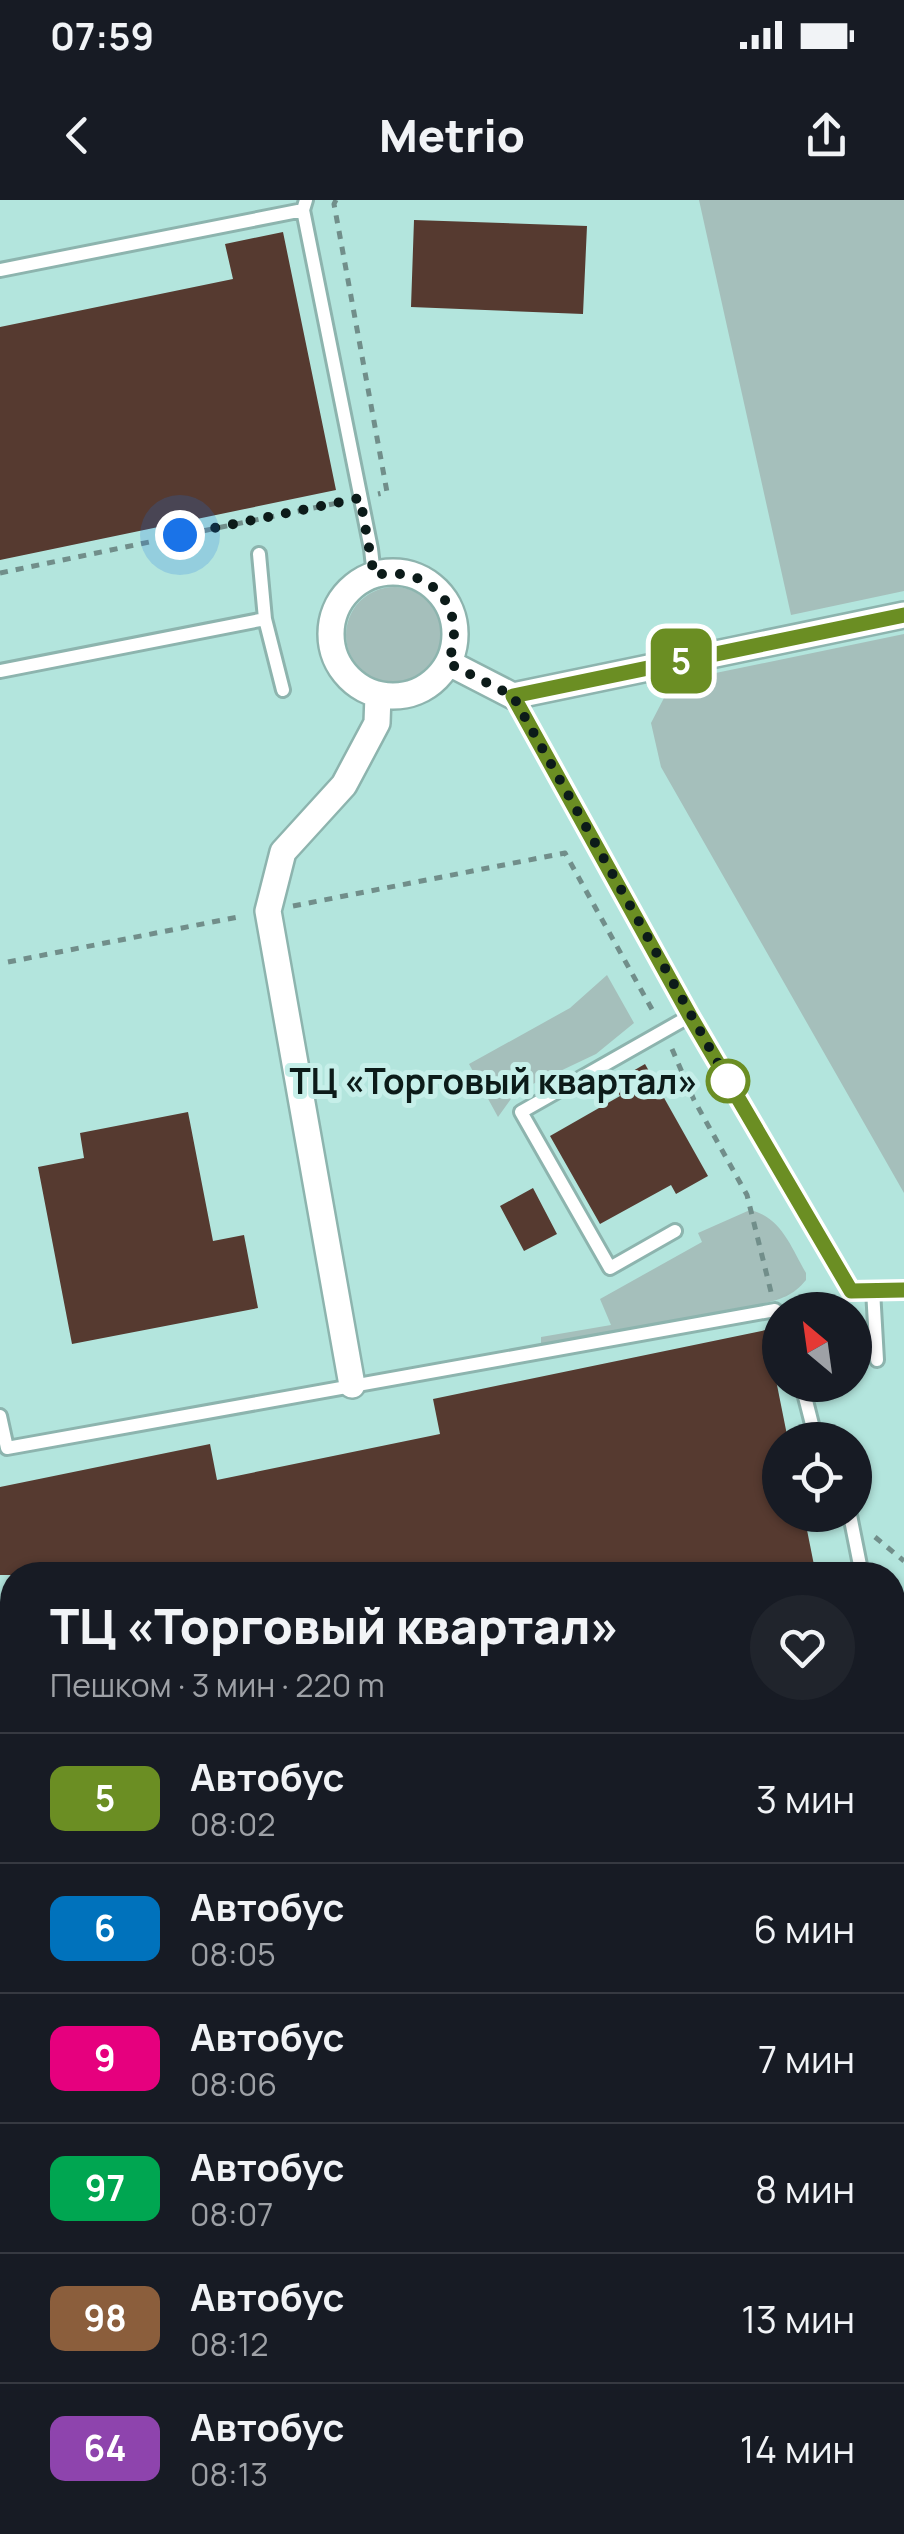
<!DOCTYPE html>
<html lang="ru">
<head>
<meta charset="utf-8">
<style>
	:root { --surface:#171b24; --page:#20242c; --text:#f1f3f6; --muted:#9ea1a6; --line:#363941 }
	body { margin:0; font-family:Manrope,sans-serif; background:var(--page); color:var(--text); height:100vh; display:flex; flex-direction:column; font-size:38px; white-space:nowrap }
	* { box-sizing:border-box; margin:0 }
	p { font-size:32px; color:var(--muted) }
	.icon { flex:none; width:55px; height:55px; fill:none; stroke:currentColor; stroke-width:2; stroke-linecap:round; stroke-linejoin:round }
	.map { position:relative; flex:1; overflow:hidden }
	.details { position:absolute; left:0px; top:1362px; width:905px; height:972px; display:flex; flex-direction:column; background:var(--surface); border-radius:40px 40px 0 0; box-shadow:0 2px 8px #0004 }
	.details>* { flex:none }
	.badge { padding:0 20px; border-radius:15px; font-size:35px; line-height:65px }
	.needle { width:65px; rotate:331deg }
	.buttons { position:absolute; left:762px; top:1092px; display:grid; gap:20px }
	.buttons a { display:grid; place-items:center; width:110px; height:110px; border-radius:50%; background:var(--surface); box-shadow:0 2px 8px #0004; font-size:50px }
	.you { position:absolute; width:50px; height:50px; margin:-25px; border:8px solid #fff; border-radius:50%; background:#1a73e8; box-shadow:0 0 0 15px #1a73e833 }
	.map>.badge { position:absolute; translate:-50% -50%; box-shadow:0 0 0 5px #fff }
	.round { display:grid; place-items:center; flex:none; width:105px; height:105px; border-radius:52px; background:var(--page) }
	.overview { display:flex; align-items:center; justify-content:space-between; height:170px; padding:0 50px }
	h1 { font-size:48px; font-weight:800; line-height:75px }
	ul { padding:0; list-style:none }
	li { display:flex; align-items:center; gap:30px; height:130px; padding:0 50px; border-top:2px solid var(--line) }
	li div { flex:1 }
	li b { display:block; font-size:38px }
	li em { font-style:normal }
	li .badge { min-width:110px; font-weight:700; text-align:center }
	.status { display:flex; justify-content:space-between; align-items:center; height:70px; padding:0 50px; background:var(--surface); direction:ltr }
	.status svg { height:28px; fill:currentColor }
	header { display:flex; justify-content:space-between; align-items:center; height:130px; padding:0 50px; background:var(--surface); font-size:45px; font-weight:800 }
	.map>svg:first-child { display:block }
	.built { fill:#b3e5dd; fill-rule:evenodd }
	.green { fill:#a5bfbb }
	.building { fill:#563a30 }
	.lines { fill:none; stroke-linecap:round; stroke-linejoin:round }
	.lane-casing { stroke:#8db4ae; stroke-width:18 }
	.street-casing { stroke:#8db4ae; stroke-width:30 }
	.path { stroke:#718e8a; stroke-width:5; stroke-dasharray:8 8; stroke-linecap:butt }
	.lane { stroke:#fff; stroke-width:12 }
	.street { stroke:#fff; stroke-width:25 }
	.line-casing { stroke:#fff; stroke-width:22 }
	.line { stroke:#6b8e23; stroke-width:15 }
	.walk { stroke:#0c1b19; stroke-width:10; stroke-dasharray:0 18 }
	.stop-dot { fill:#fff; stroke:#6b8e23; stroke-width:5 }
	.labels { text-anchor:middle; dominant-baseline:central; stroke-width:10; stroke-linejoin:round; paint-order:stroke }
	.stop-label { font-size:35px; font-weight:bold; fill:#0c1b19; stroke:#c6efe9; text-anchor:end }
</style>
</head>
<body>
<div class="status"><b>07:59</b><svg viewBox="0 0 49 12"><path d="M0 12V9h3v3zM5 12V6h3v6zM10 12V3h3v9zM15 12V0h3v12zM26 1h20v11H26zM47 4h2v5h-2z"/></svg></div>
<header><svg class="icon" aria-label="back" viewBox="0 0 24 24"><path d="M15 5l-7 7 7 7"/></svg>Metrio<svg class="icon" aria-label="share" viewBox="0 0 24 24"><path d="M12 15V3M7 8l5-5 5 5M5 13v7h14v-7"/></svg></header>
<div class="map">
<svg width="904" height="2334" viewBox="0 0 904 2334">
	<rect width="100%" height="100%" fill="#c6efe9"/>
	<path class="built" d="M0,0h904v1741l-11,3 -1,-369h-880v566l-12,3zM780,1110h75v75h-75zM780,1240h75v75h-75z
		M12,2314v8l67,1 11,11h-90v-17z
		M141,2323h488l-12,11h-464z"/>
	<path class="green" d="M699,0h205v391l-113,24z
		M346 435a48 48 0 1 1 96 0a48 48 0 1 1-96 0Z
		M904,434v559l-243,-426 -10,-44 14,-27 36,-20z
		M607,775l27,48 -38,31 -80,38 -18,25 -29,-53 101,-56z
		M750,1010c31,7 41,37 56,63v7c-13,16 -25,19 -44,24l-221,41v-8l70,-12 -11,-26 102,-57 -4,-9z"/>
	<path class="building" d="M414,20l173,6 -4,88 -172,-7z
		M283,32l53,258 -336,70v-233l233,-48 -8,-35z
		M645,864l63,112 -32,18 -5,-9 -71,39 -50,-88 70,-40 -8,-13z
		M188,912l25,129 31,-6 14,73 -186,36 -34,-177 46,-9 -4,-25z
		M533,988l24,46 -33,17 -24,-45z
		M766,1130l22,110h-8v75h24l12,60h-816v-88l210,-43 7,36 223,-46 -7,-35z"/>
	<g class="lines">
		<defs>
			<path id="lane" d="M306,0l-3,10 68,339 3,26
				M0,70l303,-60
				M265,419l18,71
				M0,471l265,-52 -6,-65
				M513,496l177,320 161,275 53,-1
				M675,1031l-65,37 -89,-156 169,-96
				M873,1090l4,70
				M802,1185l14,55
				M0,1216l7,32 768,-138 5,5
				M850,1315l12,60
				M892,1631l12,45
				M892,2121l12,-12
				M892,2308l12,-12
				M204,2322l11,12
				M317,2322l12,12
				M854,2322l11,12
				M665,2334l12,-12
				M865,2334l12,-12"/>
			<path id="street" d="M331 434a62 62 0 1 1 124 0a62 62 0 1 1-124 0Z
				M449,463l64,33 391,-81
				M352,1185l-84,-474 15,-59 61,-67 33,-62 1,-28
				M892,1721l12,-2
				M0,1901l12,-3"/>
		</defs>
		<use href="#lane" class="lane-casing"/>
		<use href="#street" class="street-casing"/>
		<path class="path" d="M336,0l-2,4 53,288 -9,2
			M0,373l342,-71
			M293,706l272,-53 89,160
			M8,762l235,-46
			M672,849l22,51 53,95 24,97
			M806,1326l26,-5
			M875,1337l29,24
			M892,1868l12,-3
			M0,2114l12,-3"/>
		<use href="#lane" class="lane"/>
		<use href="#street" class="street"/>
	</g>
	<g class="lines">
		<defs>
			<path id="line" d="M904,415l-391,81 177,320 161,275 53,-1"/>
		</defs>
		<use href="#line" class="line-casing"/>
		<use href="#line" class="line"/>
		<path class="walk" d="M180,335l180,-37 14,77c58,-10 95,32 74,88l65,33 215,385"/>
	</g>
	<circle class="stop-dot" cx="728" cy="881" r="20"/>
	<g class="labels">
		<g class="stop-label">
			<text x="698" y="881">ТЦ «Торговый квартал»</text>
		</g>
	</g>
</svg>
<div class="buttons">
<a><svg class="needle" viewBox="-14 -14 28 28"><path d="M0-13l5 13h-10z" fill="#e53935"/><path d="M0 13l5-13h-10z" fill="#9ea1a6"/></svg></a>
<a><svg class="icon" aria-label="locate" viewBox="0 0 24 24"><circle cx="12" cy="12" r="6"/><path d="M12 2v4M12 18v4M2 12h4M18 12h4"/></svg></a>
</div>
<div class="you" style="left:180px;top:335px"></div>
<b class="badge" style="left:681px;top:461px;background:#6b8e23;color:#fff">5</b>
<section class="details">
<div class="overview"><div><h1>ТЦ «Торговый квартал»</h1><p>Пешком · 3 мин · 220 m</p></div><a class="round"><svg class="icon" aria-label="heart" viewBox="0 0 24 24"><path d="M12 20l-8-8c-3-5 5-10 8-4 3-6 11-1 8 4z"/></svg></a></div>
<ul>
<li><span class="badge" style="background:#6b8e23;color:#fff">5</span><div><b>Автобус</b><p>08:02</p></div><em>3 мин</em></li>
<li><span class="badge" style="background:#0072bc;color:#fff">6</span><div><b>Автобус</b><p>08:05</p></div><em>6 мин</em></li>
<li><span class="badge" style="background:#e6007e;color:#fff">9</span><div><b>Автобус</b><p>08:06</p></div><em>7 мин</em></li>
<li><span class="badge" style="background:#00a651;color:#fff">97</span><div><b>Автобус</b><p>08:07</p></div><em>8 мин</em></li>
<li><span class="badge" style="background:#8b5e3c;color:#fff">98</span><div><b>Автобус</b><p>08:12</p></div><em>13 мин</em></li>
<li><span class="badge" style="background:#8e44ad;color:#fff">64</span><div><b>Автобус</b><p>08:13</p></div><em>14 мин</em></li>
</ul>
</section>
</div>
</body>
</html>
